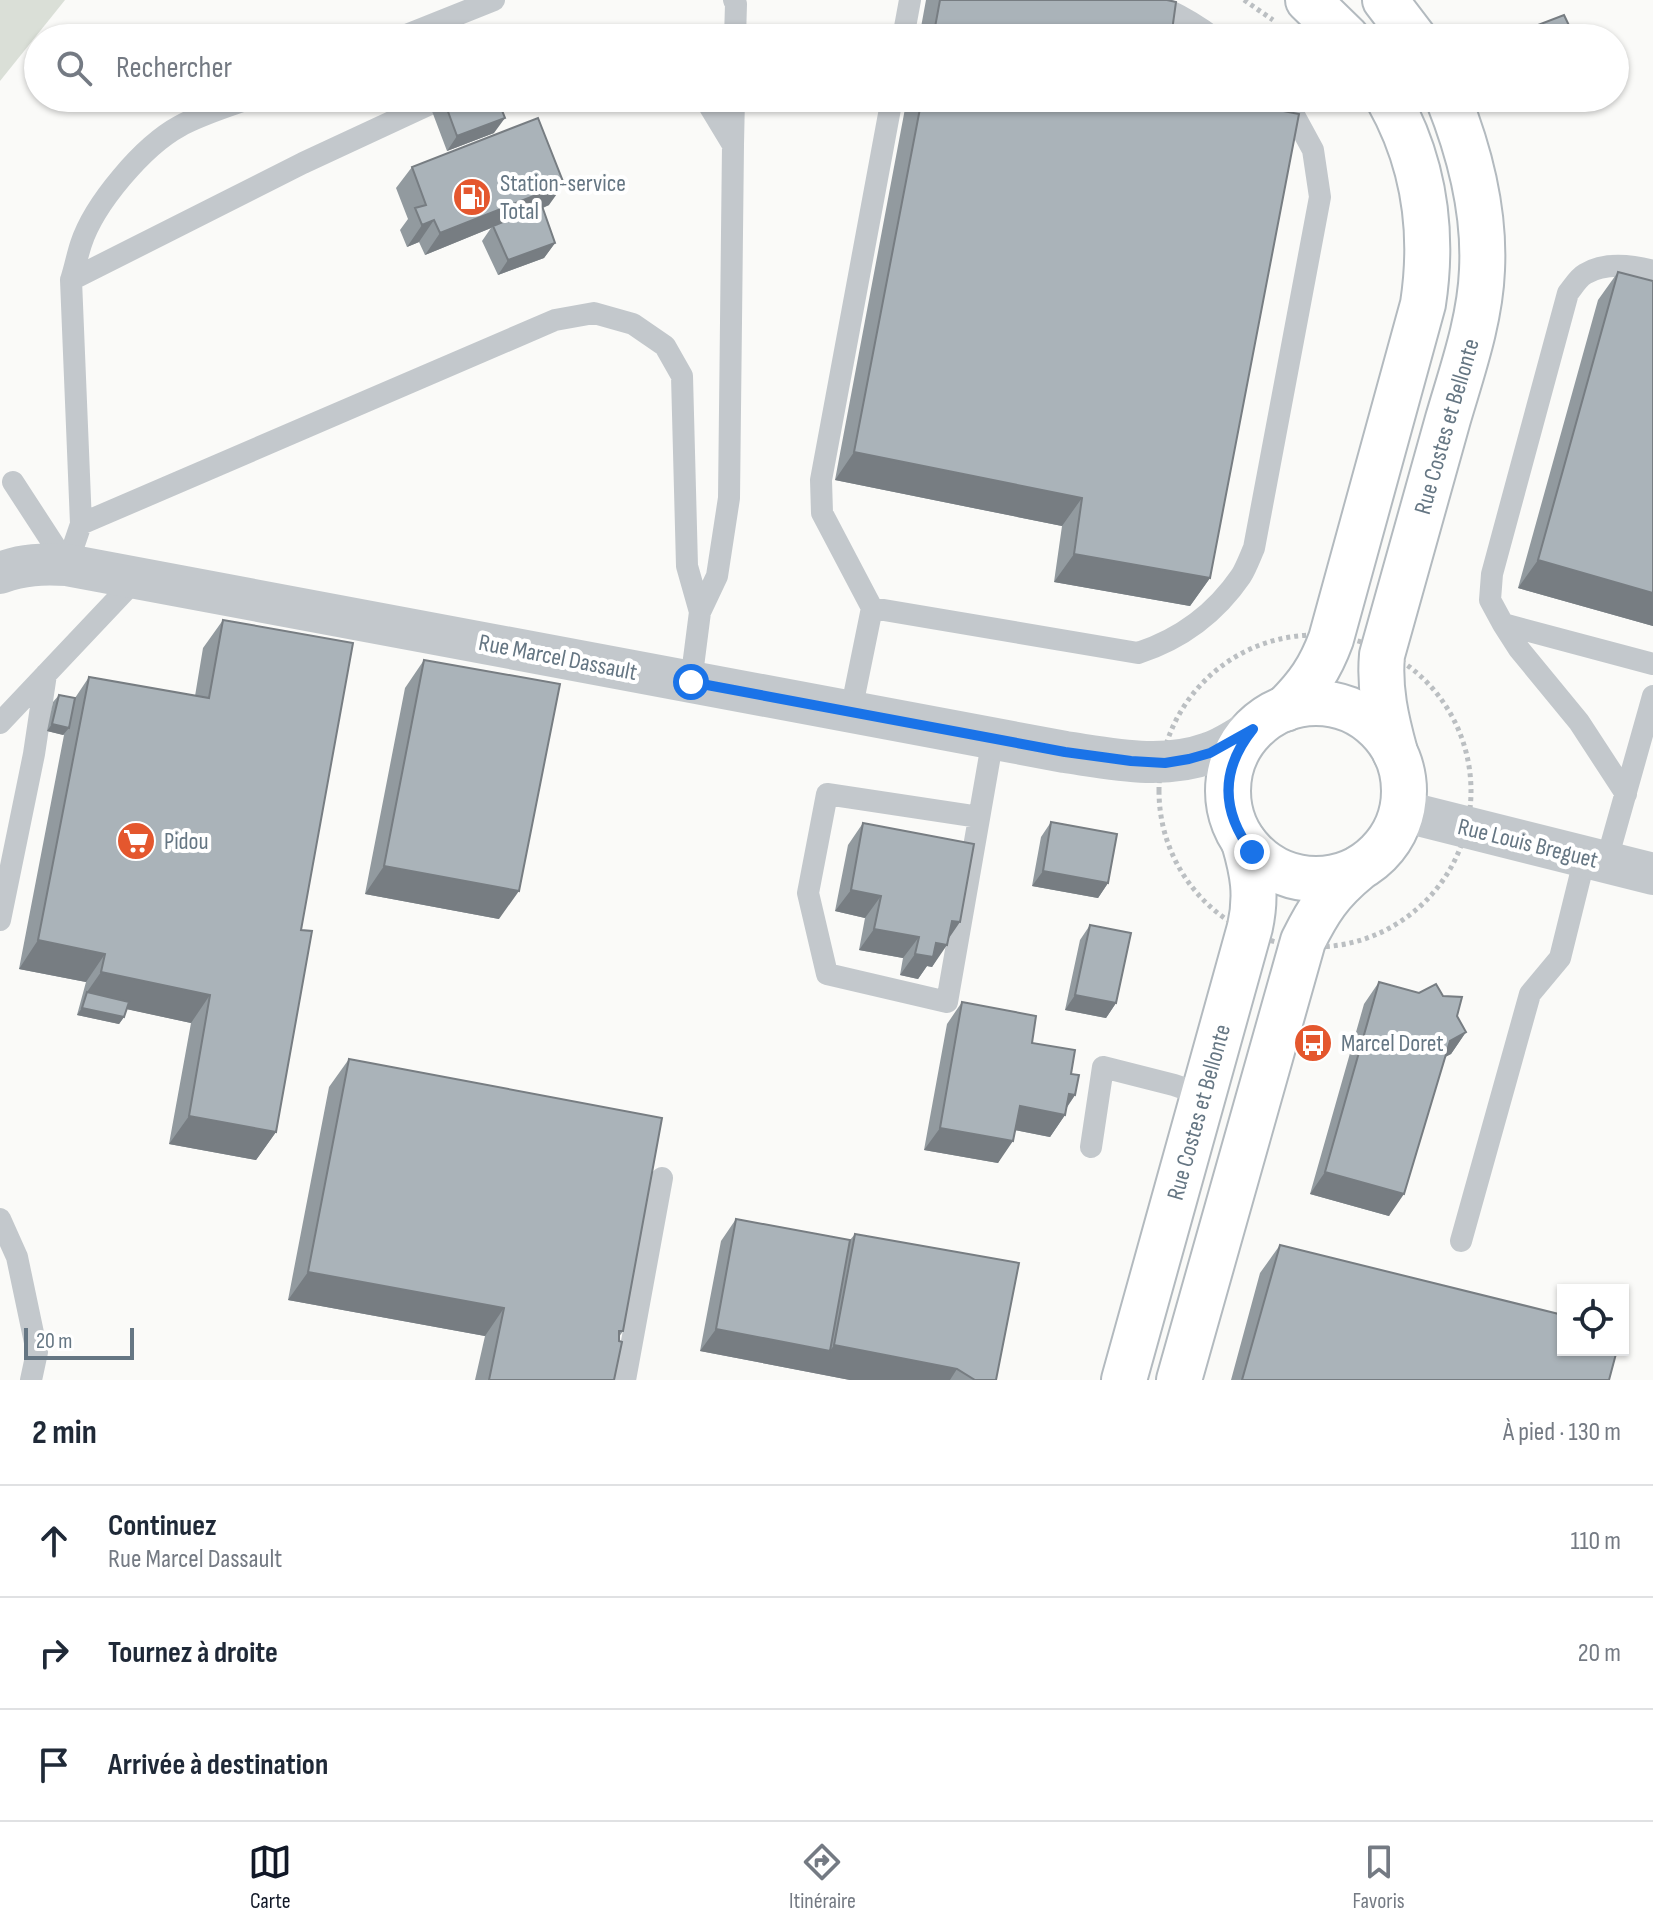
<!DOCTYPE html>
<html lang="fr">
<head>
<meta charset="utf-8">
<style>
	:root { --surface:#fff; --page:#f2f2f3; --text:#1f2937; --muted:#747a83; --line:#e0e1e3; --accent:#111827 }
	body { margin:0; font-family:"Sofia Sans Condensed",sans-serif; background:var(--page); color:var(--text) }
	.controls { position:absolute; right:24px; bottom:24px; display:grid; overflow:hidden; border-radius:0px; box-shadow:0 2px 6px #0004 }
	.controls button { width:72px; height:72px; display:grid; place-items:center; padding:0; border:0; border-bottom:2px solid var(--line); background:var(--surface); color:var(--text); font:40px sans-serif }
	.scale { position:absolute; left:24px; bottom:20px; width:110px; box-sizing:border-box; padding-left:8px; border:4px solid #657683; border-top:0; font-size:22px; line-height:28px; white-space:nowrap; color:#657683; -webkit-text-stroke:6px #fff; paint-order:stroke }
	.stop { position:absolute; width:24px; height:24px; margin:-18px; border:6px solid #1a73e8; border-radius:50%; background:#fff }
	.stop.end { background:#1a73e8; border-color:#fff; box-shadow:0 2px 8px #0008 }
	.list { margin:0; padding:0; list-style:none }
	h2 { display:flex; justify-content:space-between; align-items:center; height:104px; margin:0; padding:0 32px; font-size:34px }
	h2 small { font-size:26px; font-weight:400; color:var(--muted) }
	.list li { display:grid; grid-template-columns:52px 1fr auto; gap:24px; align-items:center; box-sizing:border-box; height:112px; padding:0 32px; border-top:2px solid var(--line) }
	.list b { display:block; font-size:30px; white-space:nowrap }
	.list p { margin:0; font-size:26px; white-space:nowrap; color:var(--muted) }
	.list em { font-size:26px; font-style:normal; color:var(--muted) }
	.icon { flex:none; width:44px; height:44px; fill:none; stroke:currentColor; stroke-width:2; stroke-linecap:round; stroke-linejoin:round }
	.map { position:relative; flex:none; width:1653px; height:1380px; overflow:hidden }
	.search { position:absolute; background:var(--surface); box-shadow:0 2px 6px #0004; left:24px; right:24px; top:24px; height:88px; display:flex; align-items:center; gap:20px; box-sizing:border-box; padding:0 28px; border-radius:44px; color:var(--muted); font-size:30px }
	.sheet { height:440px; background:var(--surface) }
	nav { display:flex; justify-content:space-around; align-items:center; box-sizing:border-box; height:112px; border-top:2px solid var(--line); background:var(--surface); font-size:22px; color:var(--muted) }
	nav a { display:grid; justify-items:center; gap:4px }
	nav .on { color:var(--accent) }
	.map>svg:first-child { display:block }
	.green { fill:#dadfd7 }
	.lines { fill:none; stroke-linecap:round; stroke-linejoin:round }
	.secondary-casing { stroke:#b3babf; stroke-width:48 }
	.path { stroke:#bbbfc2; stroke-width:5; stroke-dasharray:4 4; stroke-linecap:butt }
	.lane { stroke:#c3c8cc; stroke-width:22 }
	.street { stroke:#c3c8cc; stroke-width:42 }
	.secondary { stroke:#fff; stroke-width:44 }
	.wall { fill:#929a9f }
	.shaded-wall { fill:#777d82 }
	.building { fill:#aab3b9; stroke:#777d82; stroke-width:2 }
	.route { stroke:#1a73e8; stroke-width:10 }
	.labels { text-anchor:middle; stroke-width:8; stroke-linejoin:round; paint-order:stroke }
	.poi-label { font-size:24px; fill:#657683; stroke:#fff; text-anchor:start }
	.street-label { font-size:24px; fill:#657683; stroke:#fff }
</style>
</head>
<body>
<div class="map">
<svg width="1653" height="1380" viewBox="0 0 1653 1380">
	<rect width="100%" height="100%" fill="#fafaf8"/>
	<path class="green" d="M0,0H65L0,81Z"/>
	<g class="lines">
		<g class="secondary-casing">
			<g id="secondary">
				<path d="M1308,0L1347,38"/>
				<path d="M1385,0L1414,38"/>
				<circle cx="1316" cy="791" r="88"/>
				<path d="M1285,709C1308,686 1320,669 1331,639L1423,304C1434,232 1424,162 1388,98"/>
				<path id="s1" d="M1395,752C1386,719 1379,689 1382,655C1404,577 1426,498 1448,419C1462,371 1480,321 1482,270C1485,210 1470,153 1448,98"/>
				<path id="s2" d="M1124,1380L1250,927C1257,895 1253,873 1244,842"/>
				<path d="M1179,1380L1303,941C1319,909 1330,892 1358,869"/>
			</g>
		</g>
		<path class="path" d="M1244,0L1273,20
			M1159 791a156 156 0 1 1 312 0a156 156 0 1 1-312 0Z"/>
		<path class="lane" d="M734,0L736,4L735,38
			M1144,0C1169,9 1193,22 1214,38
			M399,38L494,0
			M903,38L910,0
			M733,144L734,98
			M71,280C75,268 77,256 81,244C94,204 143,146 180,126C202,114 227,107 250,98
			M13,482L67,565
			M81,524L555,320L594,313L633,324L665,346L682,376L687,566L700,612
			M67,565L81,524L71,280L303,163L430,104
			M872,608L1138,653C1181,639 1215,614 1241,576C1246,568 1250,557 1254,548L1320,197L1313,150L1288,104L1283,98
			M1503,624L1653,664
			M691,682L700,612L717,576L729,498L733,145L707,102L702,98
			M851,711L872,608L822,513L821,480L892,98
			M0,723L137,578
			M1626,794L1579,722L1519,649L1503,624L1490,600L1492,574L1568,293C1573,287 1578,278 1585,274C1604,262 1632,265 1653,271
			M979,817L827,794L808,893L827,974L947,1002L993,738
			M1606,863L1653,696
			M0,920L34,754L46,674
			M1091,1147L1103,1067L1174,1085L1203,1095
			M0,1219L17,1257L37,1352L31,1380
			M1461,1241L1530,994L1560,958L1585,857
			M625,1380L662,1178"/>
		<path class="street" d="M0,573C23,564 43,564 67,565L1065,752C1113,759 1162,770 1209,753C1224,748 1239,738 1253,729
			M1402,811L1653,874"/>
		<use href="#secondary" class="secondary"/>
	</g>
	<path class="wall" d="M926,0H1167L1171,38H919Z
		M1525,30L1575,38H1520Z
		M427,98H497L494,133L447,151Z
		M907,98H1216L1210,578L1190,606L1054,582L1062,526L835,480Z
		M1540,98H1567L1545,108Z
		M412,167L549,205L543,208L555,243L544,258L498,275L482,241L491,228L425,255L419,242L407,247L400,230L408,219L396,188Z
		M1618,272L1653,626L1518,588L1598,300Z
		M223,620L301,930L276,1132L256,1160L169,1144L191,1023L127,1009L124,1017L119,1024L77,1015L86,982L19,969L64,735L47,731L53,702L59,695L75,698L89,677L195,696L203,648Z
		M424,660L499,919L365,894L405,688Z
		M1051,822L1108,883L1098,898L1032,886L1041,837Z
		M863,823L949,938L932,967L927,966L918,979L900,975L903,958L859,950L865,918L835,911L848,845Z
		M1090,925L1116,1003L1106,1018L1065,1010L1080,940Z
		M1379,982L1419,993L1457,1016L1466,1032L1451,1054L1445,1057L1389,1216L1310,1194L1364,1004Z
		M962,1002L1071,1074L1075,1095L1066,1109L1065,1115L1050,1137L1015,1130L998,1163L924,1150L947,1024Z
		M349,1059L623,1331L619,1337L614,1380H475L485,1336L288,1300L329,1087Z
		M736,1219L850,1240L855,1234L996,1380H850L700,1351L721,1241Z
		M1280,1245L1609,1380H1231L1260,1273Z"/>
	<path class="shaded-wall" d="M1552,98H1567L1545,108Z
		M505,118L494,133L447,151L457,136Z
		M564,184L549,205L493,228V226L491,228L425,255L440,233Z
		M434,220L419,242L407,247L422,225Z
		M555,243L544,258L498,275L508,260Z
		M854,452L1082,498L1062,526L835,480Z
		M1074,554L1210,578L1190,606L1054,582Z
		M1538,560L1653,593V626L1518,588Z
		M52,724L69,728L63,735L47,731Z
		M384,866L519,891L499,919L365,894Z
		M1043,871L1108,883L1098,898L1032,886Z
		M851,890L881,896L865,918L835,911Z
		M952,921L960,922L945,944Z
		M874,929L919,937L903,958L859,950Z
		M38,940L105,954L86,982L19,969Z
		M936,943L947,945L932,967L927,966L918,979L900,975L915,954Z
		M101,972L210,995L191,1023L84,1000L87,992Z
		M1075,995L1116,1003L1106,1018L1065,1010Z
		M82,1008L124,1017L119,1024L77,1015Z
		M1466,1032L1451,1054L1435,1062L1450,1041Z
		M1069,1094L1075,1095L1062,1114L1065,1115L1050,1137L1004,1128L1020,1106Z
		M189,1116L276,1132L256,1160L169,1144Z
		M940,1128L1013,1141L998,1163L924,1150Z
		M1325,1172L1404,1194L1389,1216L1310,1194Z
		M308,1272L504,1308L485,1336L288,1300Z
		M716,1329L830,1351L834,1345L957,1369L950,1380H850L700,1351Z"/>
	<path class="building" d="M940,0H1167L1176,2L1171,38H933Z
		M1564,15L1575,38H1529L1525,30Z
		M471,27L475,38H440Z
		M443,98H497L505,118L457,136Z
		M922,98H1216L1299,114L1210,578L1074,554L1082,498L854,452Z
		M538,118L564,184L440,233L434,220L422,225L415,208L426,205L412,167Z
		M542,206L555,243L508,260L493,226Z
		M1618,272L1653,281V593L1538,560Z
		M223,620L353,643L301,930L312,931L276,1132L189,1116L210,995L101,972L105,954L38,940L89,677L209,698Z
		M424,660L560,684L519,891L384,866Z
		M59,695L75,698L69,728L52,724Z
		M1051,822L1117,834L1108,883L1043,871Z
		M863,823L974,844L960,922L952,921L947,945L936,943L933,957L915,954L919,937L874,929L881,896L851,890Z
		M1090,925L1131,933L1116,1003L1075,995Z
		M1379,982L1419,993L1436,984L1443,996L1462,997L1457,1016L1466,1032L1450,1041L1404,1194L1325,1172Z
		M87,992L129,1002L124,1017L82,1008Z
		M962,1002L1036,1016L1032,1043L1075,1050L1071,1074L1079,1075L1075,1095L1069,1094L1065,1115L1020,1106L1013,1141L940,1128Z
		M349,1059L662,1118L623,1331H619V1341L622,1342L614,1380H489L504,1308L308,1272Z
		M736,1219L850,1240L830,1351L716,1329Z
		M855,1234L1019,1263L996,1380H975L957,1369L834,1345Z
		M1280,1245L1563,1315V1350H1617L1609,1380H1242Z"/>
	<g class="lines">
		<path class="route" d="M691,682L1065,752L1131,761L1165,763L1189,759L1210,753L1253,729C1220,770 1221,811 1252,852"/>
	</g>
	<defs>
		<g id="fuel-disc" transform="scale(2)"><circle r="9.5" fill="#e4572e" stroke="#fff"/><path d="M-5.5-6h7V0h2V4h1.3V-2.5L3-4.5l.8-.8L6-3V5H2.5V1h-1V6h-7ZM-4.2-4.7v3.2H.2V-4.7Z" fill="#fff"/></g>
		<g id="supermarket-disc" transform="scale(2)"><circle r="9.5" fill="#e4572e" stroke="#fff"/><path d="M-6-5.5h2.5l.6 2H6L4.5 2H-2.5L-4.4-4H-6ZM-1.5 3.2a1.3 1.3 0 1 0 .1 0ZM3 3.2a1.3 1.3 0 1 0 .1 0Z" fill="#fff"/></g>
		<g id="bus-disc" transform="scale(2)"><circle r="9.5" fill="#e4572e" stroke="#fff"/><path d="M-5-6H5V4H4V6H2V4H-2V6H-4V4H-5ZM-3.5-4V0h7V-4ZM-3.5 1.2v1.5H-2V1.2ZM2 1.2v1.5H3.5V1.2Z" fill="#fff"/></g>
	</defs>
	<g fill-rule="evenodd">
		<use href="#fuel-disc" x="472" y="197"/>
		<use href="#supermarket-disc" x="136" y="841"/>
		<use href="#bus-disc" x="1313" y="1043"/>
	</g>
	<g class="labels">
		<g class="poi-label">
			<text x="500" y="191">Station-service<tspan x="500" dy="28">Total</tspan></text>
			<text x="164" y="849">Pidou</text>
			<text x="1341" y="1051">Marcel Doret</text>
		</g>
		<g class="street-label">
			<text dy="8" stroke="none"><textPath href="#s1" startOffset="336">Rue Costes et Bellonte</textPath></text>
			<text transform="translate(558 657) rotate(11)" y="8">Rue Marcel Dassault</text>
			<text transform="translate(1528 843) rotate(14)" y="8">Rue Louis Breguet</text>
			<text dy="8" stroke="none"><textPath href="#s2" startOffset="278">Rue Costes et Bellonte</textPath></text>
		</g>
	</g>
</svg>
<div class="controls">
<button><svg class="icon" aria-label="locate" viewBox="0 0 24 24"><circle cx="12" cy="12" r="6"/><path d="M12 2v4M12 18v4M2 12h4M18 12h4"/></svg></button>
</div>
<div class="scale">20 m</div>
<div class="stop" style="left:691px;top:682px"></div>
<div class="stop end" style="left:1252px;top:852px"></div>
<div class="search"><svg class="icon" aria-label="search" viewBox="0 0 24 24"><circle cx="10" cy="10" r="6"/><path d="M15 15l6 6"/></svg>Rechercher</div>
</div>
<section class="sheet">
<h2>2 min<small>À pied · 130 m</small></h2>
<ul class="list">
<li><svg class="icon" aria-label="ahead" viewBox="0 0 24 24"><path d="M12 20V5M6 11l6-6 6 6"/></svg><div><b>Continuez</b><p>Rue Marcel Dassault</p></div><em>110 m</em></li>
<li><svg class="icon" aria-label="right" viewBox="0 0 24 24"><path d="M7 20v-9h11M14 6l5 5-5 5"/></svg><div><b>Tournez à droite</b></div><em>20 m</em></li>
<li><svg class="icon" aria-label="arrive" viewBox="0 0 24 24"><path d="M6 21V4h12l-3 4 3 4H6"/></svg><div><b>Arrivée à destination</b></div></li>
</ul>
</section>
<nav>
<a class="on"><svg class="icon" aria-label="map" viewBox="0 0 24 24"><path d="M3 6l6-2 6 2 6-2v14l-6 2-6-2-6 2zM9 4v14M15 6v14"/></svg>Carte</a>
<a><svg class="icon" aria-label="directions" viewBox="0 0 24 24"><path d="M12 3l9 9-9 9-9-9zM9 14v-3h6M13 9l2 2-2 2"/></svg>Itinéraire</a>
<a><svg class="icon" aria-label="saved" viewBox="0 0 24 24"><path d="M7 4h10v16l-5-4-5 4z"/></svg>Favoris</a>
</nav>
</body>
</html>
